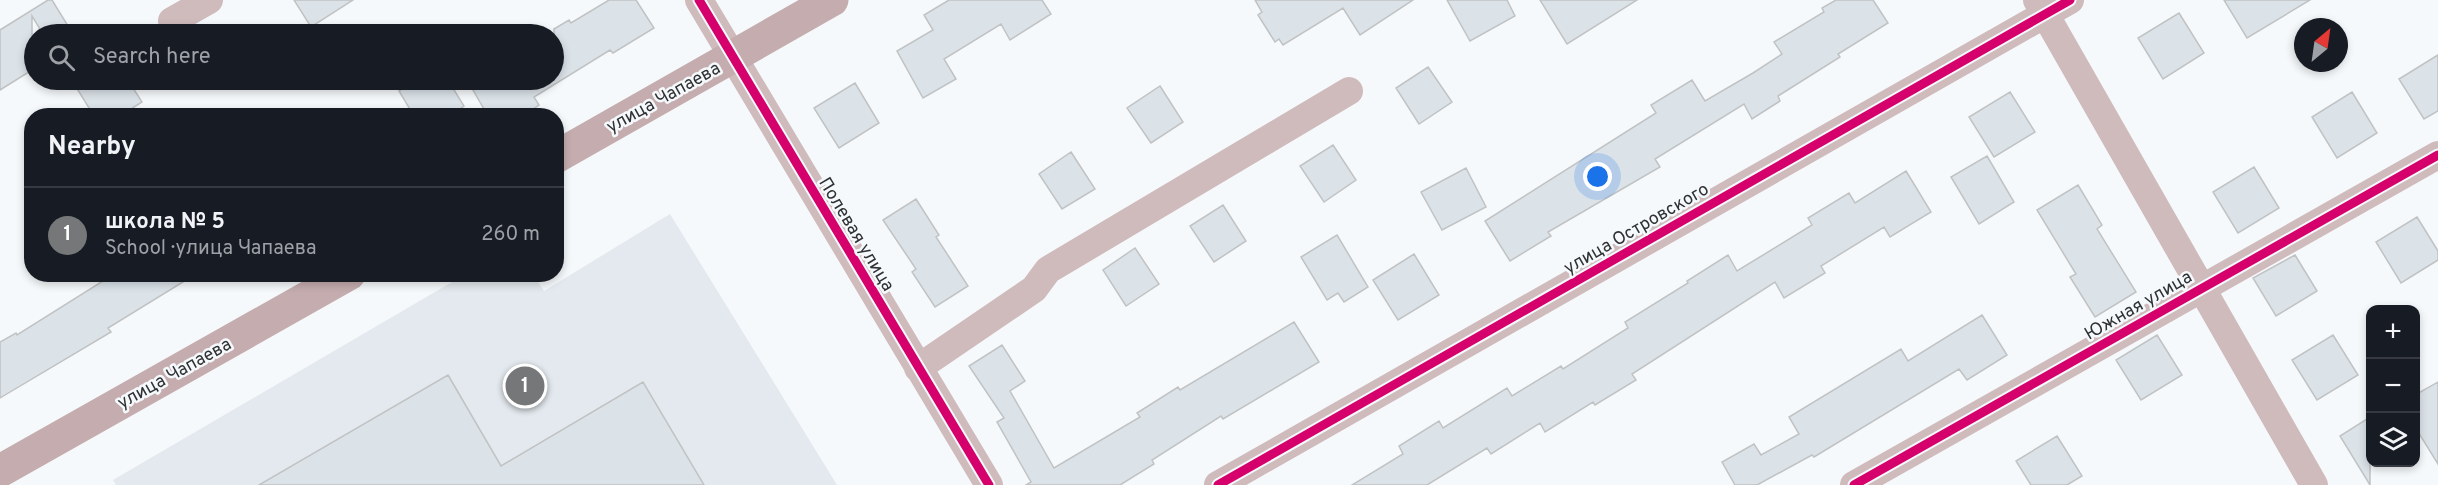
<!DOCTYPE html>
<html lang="en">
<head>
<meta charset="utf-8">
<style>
	:root { --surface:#171b24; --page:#242831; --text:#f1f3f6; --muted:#9ea1a6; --line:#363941; --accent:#757778 }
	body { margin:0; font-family:Overpass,sans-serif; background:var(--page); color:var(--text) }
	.controls { position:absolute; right:18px; bottom:18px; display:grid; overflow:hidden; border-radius:12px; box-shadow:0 3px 9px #0003 }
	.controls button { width:54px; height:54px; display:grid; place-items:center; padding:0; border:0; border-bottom:2px solid var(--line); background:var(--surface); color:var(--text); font:30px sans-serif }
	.compass { position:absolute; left:2294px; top:18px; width:54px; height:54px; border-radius:50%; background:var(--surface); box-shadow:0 3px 9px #0003; rotate:29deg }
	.you { position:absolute; left:1598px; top:177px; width:21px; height:21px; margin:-15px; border:4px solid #fff; border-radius:50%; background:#1a73e8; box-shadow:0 0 0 9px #1a73e833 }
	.badge { display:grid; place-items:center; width:39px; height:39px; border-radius:50%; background:var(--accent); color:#fff; font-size:20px; font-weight:700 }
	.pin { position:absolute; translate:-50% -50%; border:3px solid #fff; box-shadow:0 2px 6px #0006 }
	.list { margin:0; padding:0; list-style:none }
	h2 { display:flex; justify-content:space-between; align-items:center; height:78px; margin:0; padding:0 24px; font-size:26px }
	h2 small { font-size:20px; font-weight:400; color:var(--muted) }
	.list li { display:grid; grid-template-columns:39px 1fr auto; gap:18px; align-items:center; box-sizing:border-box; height:96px; padding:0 24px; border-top:2px solid var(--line) }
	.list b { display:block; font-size:22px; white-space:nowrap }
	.list p { margin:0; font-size:20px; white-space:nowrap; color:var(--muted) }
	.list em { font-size:20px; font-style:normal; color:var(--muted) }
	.icon { flex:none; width:33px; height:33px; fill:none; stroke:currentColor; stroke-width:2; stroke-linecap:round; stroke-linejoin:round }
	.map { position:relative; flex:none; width:2438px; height:485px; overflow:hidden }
	.search { position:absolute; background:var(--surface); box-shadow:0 3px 9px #0003; left:24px; top:24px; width:540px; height:66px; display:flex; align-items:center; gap:15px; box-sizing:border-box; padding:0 21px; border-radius:33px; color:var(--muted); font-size:22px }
	.panel { position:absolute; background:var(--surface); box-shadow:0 3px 9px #0003; left:24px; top:108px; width:540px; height:174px; border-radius:24px }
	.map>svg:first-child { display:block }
	.built { fill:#e3e9ee }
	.building { fill:#dbe3e9; stroke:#c0c2c3; stroke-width:1.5 }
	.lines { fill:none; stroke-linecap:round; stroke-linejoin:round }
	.street { stroke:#cfbabc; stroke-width:28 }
	.secondary { stroke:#c5adaf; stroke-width:33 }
	.cycleway-casing { stroke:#f5f9fc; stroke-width:13 }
	.cycleway { stroke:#d6006c; stroke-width:9 }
	.labels { text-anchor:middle; stroke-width:5; stroke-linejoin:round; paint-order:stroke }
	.street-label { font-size:18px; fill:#2f3132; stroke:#f5f9fc }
</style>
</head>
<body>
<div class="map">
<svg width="2438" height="485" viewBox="0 0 2438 485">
	<rect width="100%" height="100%" fill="#f6f9fb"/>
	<path class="built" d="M670,214L837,485H116L113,480L464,275H533L544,291Z"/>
	<path class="building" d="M48,0H52L73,34H43L32,16V70L0,90V30Z
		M294,0H353L311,27Z
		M609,0H636L654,28L613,53L610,50L534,97L539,105L523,116H488L473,90L490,80H554V29L569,20L571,23Z
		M949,0H1042L1051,14L1010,40L1001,24L944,59L956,79L923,98L897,51L933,30L924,15Z
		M1255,0H1413L1360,35L1343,8L1283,45L1279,39L1275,42L1258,15L1262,12Z
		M1447,0H1507L1515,16L1470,41Z
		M1540,0H1637L1567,44Z
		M1836,0H1873L1888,23L1838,54L1840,57L1778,96L1780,101L1752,119L1744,104L1655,159L1660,167L1548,232L1551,236L1510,261L1485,221L1656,113L1651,105L1692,80L1705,101L1753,73L1782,54L1774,42L1824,12L1822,8Z
		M2224,0H2310L2247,38Z
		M2179,13L2204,53L2163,79L2138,38Z
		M2438,55V111L2424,119L2399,79Z
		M1428,67L1452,102L1419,124L1396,88Z
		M88,80H128L142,102L120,116H94L76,87Z
		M417,80H448L464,106L450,116H414L399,91Z
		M855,83L879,123L839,148L814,108Z
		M1160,86L1183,122L1151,143L1127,108Z
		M2010,92L2035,132L1994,157L1969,117Z
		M2352,92L2377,133L2337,158L2312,117Z
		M1333,145L1356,180L1324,202L1300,166Z
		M1071,152L1095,189L1062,209L1039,174Z
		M1987,156L2014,202L1979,224L1951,177Z
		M2254,167L2279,208L2238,233L2213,192Z
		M1466,168L1486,207L1442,230L1421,192Z
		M1906,171L1931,212L1890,237L1884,227L1821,266L1825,273L1784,298L1775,282L1632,374L1636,380L1595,405L1593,402L1545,432L1540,423L1491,454L1487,448L1427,485H1352L1403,454L1399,446L1439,421L1443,428L1507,388L1512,396L1561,366L1563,369L1628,328L1625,322L1688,283L1687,281L1728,255L1737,271L1812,225L1808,218L1849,193L1855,203Z
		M2078,185L2102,225L2097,229L2136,292L2095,317L2070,277L2076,274L2037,210Z
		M916,199L939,235L936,237L968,286L935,307L912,272L916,269L883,220Z
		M1223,205L1246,241L1214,262L1190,226Z
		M2417,217L2438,251V260L2401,283L2376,242Z
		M1337,235L1368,287L1344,302L1338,293L1327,300L1301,257Z
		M1135,248L1159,284L1126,306L1103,270Z
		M1414,254L1439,295L1398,320L1373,280Z
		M2295,255L2317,291L2276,316L2253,278Z
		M114,274H196L108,328L111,332L0,398V342L16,333L17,335Z
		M1982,315L2007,355L1967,380L1959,369L1814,457L1812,455L1757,485H1735L1722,462L1754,444L1761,455L1799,434L1789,417L1901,349L1908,361Z
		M1294,322L1319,362L1223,419L1221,416L1152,460L1154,464L1120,485H1026L1031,482L997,422L1004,418L969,366L1002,345L1025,381L1010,391L1054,468L1140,417L1137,413L1178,387L1180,390Z
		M2157,335L2182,375L2141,400L2116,360Z
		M2333,335L2358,375L2317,400L2292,360Z
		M448,375L501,466L643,382L704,485H259Z
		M2438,382V464L2415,427V395Z
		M2370,417V485L2340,436Z
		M2057,436L2082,476L2067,485H2031L2016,461Z"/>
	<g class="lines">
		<path class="street" d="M699,0L989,485
			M2037,0L2314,485
			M172,21L209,0
			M918,368L1034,289L1048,270L1349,91
			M1218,485L2070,0
			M1854,485L2438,155"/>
		<path class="secondary" d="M556,157L832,0
			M0,471L349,274"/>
		<g class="cycleway-casing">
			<path id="cycleway" d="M699,0L989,485
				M1218,485L2070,0
				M1854,485L2438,155"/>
		</g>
		<use href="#cycleway" class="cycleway"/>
	</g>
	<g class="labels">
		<g class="street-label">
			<text transform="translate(663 97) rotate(-29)" y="6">улица Чапаева</text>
			<text transform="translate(1636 228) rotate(-30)" y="6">улица Островского</text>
			<text transform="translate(857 234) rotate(59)" y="6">Полевая улица</text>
			<text transform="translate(2138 305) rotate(-30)" y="6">Южная улица</text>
			<text transform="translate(174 373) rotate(-29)" y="6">улица Чапаева</text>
		</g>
	</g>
</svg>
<div class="controls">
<button>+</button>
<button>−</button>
<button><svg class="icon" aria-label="layers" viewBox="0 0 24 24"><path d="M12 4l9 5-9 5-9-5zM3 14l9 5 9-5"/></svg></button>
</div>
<svg class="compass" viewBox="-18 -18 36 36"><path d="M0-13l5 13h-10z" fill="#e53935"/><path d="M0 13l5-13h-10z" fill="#9ea1a6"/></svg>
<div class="you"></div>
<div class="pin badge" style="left:525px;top:386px">1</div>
<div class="search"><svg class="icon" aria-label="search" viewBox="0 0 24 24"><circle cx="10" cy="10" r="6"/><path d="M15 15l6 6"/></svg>Search here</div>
<section class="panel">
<h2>Nearby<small></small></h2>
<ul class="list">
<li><span class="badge">1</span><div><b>школа № 5</b><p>School · улица Чапаева</p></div><em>260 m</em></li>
</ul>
</section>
</div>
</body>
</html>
